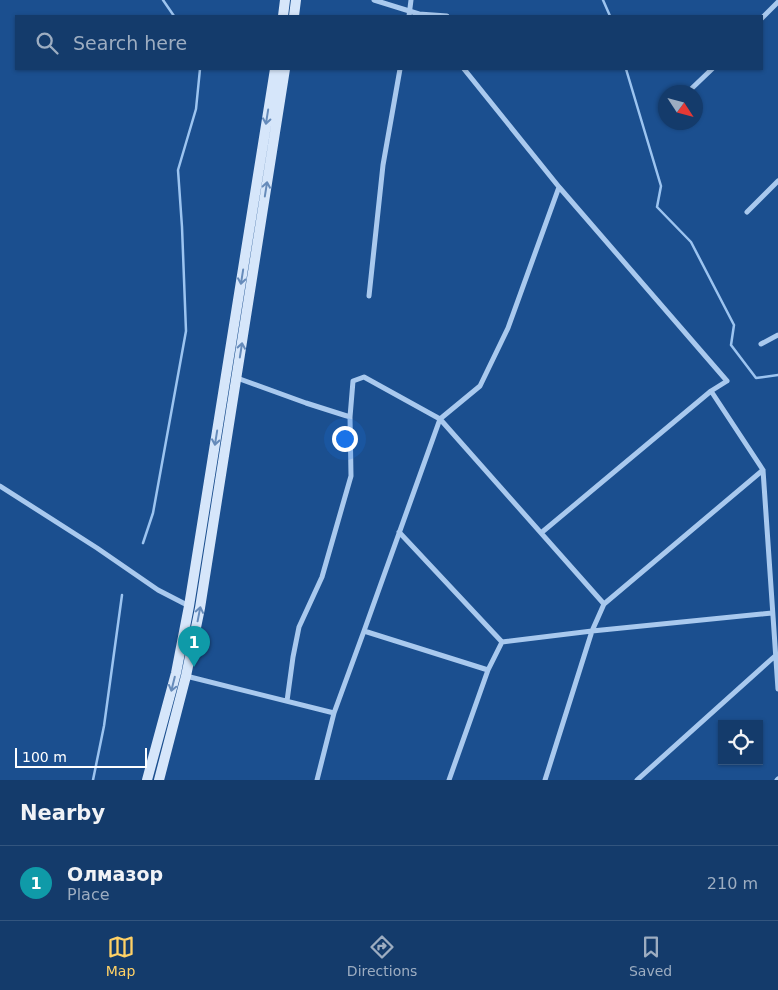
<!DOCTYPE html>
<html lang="en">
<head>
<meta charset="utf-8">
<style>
	:root { --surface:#143b6b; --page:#1d4271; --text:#f1f3f6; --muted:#9dadc1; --line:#33557e; --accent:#ffd166 }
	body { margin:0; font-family:"DejaVu Sans",sans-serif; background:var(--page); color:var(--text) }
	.controls { position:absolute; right:15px; bottom:15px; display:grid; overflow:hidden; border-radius:0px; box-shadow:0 1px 4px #0004 }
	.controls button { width:45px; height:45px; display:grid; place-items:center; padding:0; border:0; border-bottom:1px solid var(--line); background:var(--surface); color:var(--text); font:25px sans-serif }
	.compass { position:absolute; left:658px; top:85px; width:45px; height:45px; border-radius:50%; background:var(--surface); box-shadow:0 1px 4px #0004; rotate:126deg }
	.scale { position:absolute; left:15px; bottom:12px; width:132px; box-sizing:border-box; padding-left:5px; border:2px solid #fff; border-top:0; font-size:14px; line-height:18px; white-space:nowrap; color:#fff; -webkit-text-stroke:4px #1b4f8f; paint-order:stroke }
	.you { position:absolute; left:344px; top:438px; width:18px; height:18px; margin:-12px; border:4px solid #fff; border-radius:50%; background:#1a73e8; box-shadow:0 0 0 8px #1a73e833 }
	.badge { display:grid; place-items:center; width:32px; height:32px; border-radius:50%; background:var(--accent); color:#fff; font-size:16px; font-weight:700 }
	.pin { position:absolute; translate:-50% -41px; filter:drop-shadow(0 1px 2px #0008) }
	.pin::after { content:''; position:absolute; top:26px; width:18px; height:15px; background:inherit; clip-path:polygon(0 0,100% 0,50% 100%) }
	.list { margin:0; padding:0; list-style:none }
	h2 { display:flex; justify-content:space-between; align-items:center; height:65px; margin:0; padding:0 20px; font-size:21px }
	h2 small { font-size:16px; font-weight:400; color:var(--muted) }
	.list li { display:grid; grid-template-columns:32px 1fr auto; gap:15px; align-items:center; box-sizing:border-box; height:75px; padding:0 20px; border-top:1px solid var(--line) }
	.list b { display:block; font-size:19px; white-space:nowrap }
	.list p { margin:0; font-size:16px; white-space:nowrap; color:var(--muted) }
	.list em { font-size:16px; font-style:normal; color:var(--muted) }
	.icon { flex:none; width:28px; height:28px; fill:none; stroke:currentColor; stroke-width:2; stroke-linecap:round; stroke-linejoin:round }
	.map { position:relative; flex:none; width:778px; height:780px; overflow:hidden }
	.search { position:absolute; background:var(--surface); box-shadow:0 1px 4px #0004; left:15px; right:15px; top:15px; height:55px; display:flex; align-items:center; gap:12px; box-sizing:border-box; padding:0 18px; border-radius:0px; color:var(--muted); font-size:19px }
	.sheet { height:140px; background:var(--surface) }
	nav { display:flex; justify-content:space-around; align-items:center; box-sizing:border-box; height:70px; border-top:1px solid var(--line); background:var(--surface); font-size:14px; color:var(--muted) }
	nav a { display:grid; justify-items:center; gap:2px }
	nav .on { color:var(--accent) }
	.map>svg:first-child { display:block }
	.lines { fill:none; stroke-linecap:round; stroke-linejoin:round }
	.stream { stroke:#9cc4f0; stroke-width:2.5 }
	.street { stroke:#a9c9ee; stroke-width:5 }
	.secondary { stroke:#d6e6fa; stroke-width:10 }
	.oneway { stroke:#668bba }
</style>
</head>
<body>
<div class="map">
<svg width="778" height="780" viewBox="0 0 778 780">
	<rect width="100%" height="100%" fill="#1b4f8f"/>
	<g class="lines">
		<path class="stream" d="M163,0L174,16
			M603,0L610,16
			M626,69L661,186L657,207L691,242L734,325L731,345L756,378L778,375
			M143,543L153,513L186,331L182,227L178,170L196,109L200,69
			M93,780L104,726L122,595"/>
		<path class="street" d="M374,0L419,14L421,16
			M419,14L447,16
			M409,16L411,0
			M762,18L778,2
			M464,69L559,187L727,381L711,391L541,533
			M688,92L712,69
			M747,212L778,181
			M369,296L383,165L400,69
			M761,344L778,335
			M237,378L306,403L350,417
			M711,391L763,470L778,689
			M0,486L97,548L158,590L189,606
			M399,532L502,642
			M364,631L488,670
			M502,642L592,631L772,613
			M186,676L334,713
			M287,701L293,657L299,627L322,577L351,476L350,417L353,381L364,377L440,419L604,604
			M317,780L334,713L364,631L440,419L480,386L508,328L559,187
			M449,780L488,670L502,642
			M545,780L592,631L604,604L763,470
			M637,780L775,656
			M777,780L778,779"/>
		<path class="secondary" d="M283,16L285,0
			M294,16L296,0
			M147,780L176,673L189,606L275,69
			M159,780L186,676L200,608L285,69"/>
	</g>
	<defs><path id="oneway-shaft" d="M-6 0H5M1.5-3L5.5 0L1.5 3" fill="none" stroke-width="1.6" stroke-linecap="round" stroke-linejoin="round" transform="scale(1.25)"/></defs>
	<g class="oneway">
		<use href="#oneway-shaft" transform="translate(267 117) rotate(99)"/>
		<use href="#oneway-shaft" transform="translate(266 189) rotate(-81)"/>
		<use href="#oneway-shaft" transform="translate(242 277) rotate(99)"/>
		<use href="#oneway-shaft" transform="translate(241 350) rotate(-81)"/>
		<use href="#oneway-shaft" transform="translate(216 438) rotate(99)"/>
		<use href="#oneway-shaft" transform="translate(199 614) rotate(-79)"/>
		<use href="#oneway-shaft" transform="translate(173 684) rotate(104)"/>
	</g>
</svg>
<div class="controls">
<button><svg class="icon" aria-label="locate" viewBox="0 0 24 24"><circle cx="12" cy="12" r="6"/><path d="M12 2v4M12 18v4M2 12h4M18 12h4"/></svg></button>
</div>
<svg class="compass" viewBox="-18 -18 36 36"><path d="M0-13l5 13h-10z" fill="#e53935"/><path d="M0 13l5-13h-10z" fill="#9dadc1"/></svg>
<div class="scale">100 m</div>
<div class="you"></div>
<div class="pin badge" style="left:194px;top:667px;background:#0f9aa8">1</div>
<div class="search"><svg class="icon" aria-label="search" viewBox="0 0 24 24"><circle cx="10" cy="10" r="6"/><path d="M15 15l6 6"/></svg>Search here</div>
</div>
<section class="sheet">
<h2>Nearby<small></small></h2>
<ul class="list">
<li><span class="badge" style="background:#0f9aa8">1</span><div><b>Олмазор</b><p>Place</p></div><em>210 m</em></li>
</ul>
</section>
<nav>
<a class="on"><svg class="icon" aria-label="map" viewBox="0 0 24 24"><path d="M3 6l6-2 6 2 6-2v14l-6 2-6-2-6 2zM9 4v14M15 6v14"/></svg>Map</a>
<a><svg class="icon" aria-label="directions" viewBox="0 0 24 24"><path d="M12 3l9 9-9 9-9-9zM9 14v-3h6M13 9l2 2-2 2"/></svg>Directions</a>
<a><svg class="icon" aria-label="saved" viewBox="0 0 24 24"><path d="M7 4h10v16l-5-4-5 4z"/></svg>Saved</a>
</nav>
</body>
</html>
